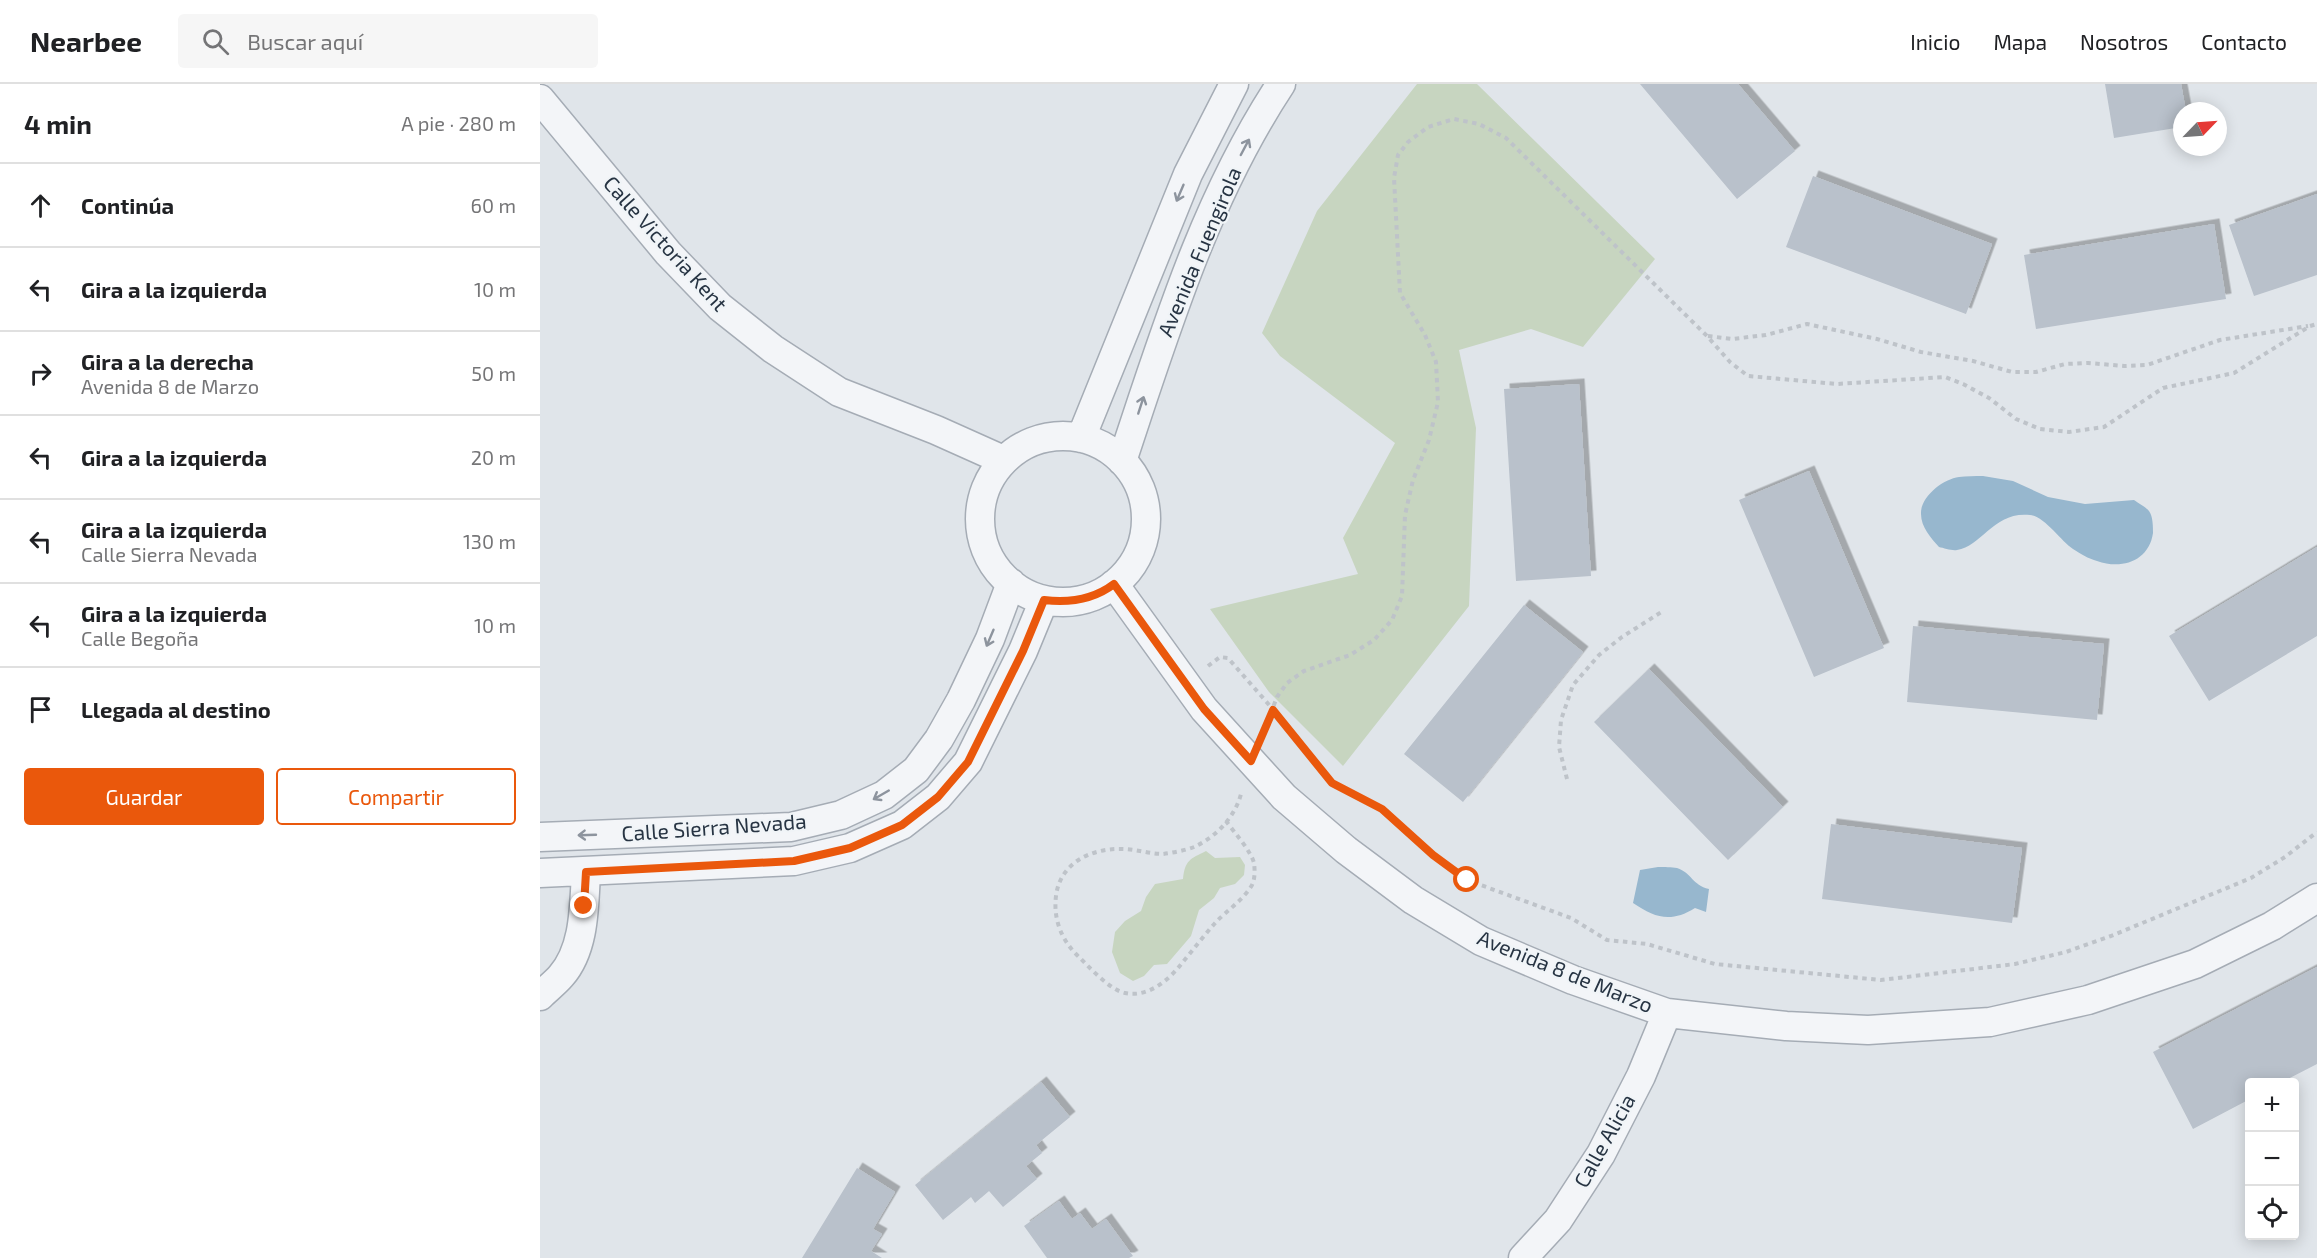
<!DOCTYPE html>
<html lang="es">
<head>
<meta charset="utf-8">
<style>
	:root { --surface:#fff; --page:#f6f6f6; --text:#202124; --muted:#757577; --line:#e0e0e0; --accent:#ea580c }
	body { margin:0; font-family:"Exo 2",sans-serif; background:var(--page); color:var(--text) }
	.controls { position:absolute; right:18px; bottom:18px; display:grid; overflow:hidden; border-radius:6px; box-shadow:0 3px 15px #0003 }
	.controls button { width:54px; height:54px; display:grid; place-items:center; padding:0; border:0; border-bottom:2px solid var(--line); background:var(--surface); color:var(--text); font:30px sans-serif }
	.compass { position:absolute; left:1633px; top:18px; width:54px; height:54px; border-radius:50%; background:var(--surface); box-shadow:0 3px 15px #0003; rotate:65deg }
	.stop { position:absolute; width:18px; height:18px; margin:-14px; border:4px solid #ea580c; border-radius:50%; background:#fff }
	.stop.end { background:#ea580c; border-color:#fff; box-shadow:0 2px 6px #0008 }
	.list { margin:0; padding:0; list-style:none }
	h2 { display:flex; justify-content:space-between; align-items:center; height:78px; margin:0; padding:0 24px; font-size:26px }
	h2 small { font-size:20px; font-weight:400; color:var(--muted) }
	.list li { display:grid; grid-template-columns:39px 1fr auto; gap:18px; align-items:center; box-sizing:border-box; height:84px; padding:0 24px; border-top:2px solid var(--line) }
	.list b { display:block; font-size:22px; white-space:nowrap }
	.list p { margin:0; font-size:20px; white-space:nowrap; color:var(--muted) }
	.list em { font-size:20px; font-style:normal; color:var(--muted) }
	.actions { display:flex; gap:12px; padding:18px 24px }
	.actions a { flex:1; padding:14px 0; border:2px solid var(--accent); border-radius:6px; text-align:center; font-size:21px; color:var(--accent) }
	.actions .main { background:var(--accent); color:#fff }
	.icon { flex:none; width:33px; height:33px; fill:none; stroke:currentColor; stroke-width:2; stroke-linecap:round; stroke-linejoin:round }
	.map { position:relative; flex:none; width:1777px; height:1174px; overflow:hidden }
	header { display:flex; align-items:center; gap:36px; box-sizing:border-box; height:84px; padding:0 30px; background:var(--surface); border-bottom:2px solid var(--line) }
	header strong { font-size:28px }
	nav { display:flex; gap:33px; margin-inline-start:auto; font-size:21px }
	.search { width:420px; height:54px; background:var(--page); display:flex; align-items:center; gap:15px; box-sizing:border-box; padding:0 21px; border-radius:6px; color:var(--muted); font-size:22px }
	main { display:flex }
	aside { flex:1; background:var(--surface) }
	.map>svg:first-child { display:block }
	.green { fill:#c7d5c0 }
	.water { fill:#97b7ce }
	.building { fill:#b9c1cb; filter:url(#shadow) }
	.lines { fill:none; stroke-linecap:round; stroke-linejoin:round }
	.minor-casing { stroke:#a5acb5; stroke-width:31 }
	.path { stroke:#bec3c9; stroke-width:4; stroke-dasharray:4.5 4.5; stroke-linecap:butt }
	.minor { stroke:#f3f5f8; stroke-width:28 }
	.oneway { stroke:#8d949e }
	.route { stroke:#ea580c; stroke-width:8 }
	.labels { text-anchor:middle; stroke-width:4.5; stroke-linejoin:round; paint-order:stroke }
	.street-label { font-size:21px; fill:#273443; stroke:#f0f4f7 }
</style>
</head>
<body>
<header>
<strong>Nearbee</strong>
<div class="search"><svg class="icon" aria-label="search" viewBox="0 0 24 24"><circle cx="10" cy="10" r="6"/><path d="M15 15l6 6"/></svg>Buscar aquí</div>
<nav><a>Inicio</a><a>Mapa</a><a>Nosotros</a><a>Contacto</a></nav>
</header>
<main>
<aside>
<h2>4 min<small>A pie · 280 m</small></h2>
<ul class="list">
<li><svg class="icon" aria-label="ahead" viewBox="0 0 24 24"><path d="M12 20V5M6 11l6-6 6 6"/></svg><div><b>Continúa</b></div><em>60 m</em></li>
<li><svg class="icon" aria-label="left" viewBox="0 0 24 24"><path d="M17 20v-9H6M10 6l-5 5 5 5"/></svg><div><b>Gira a la izquierda</b></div><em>10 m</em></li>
<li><svg class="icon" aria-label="right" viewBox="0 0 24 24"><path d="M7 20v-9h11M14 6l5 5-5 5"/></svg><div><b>Gira a la derecha</b><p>Avenida 8 de Marzo</p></div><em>50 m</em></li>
<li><svg class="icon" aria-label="left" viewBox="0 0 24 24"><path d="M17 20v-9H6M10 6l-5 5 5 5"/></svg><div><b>Gira a la izquierda</b></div><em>20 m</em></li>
<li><svg class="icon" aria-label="left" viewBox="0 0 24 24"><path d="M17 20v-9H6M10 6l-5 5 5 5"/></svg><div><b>Gira a la izquierda</b><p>Calle Sierra Nevada</p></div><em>130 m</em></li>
<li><svg class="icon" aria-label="left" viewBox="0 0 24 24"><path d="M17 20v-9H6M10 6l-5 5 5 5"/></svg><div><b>Gira a la izquierda</b><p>Calle Begoña</p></div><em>10 m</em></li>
<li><svg class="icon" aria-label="arrive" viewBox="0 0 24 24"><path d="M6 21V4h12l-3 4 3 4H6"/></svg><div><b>Llegada al destino</b></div></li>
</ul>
<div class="actions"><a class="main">Guardar</a><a>Compartir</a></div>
</aside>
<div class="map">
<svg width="1777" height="1174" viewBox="0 0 1777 1174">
	<defs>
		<filter id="shadow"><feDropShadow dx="5.5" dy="-5.5" stdDeviation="0" flood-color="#0004"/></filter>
	</defs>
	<rect width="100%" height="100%" fill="#e0e5ea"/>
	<path class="green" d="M877,0H937L1115,175L1043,263L991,245L919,266L936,344L929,522L803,682L729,608L670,525L818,490L803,454L855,359L740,272L722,249L777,127Z
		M666,767L675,774L700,773L705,781L704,791L695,800L680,804L674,814L659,826L651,852L627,880L614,881L604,892L593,897L580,889L572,868L575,848L585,837L601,827L606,813L615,800L643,795C645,776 650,775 666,767Z"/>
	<path class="water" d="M1443,392L1473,397L1508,413L1545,420L1594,416C1598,419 1606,423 1609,427C1613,432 1613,443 1613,449C1609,477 1582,486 1557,477C1549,475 1539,469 1533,465C1521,457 1504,432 1490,431C1454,427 1442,462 1417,466C1412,467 1404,464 1399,463C1391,454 1381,443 1381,430C1380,413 1403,395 1419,393C1426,392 1435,392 1443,392Z
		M1118,783C1124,783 1132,783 1137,784C1152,789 1152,801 1169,805L1166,828L1155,824C1131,839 1115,834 1093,819L1100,786Z"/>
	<path class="building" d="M1100,0H1198L1255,67L1197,115Z
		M1565,0H1641L1646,27H1642V43L1574,54Z
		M1273,92L1452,160L1426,230L1246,163Z
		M1777,110V191L1714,212L1689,141Z
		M1674,140L1686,215L1496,245L1484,171Z
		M1039,300L1051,492L976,497L964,305Z
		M1269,387L1344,564L1274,593L1199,416Z
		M1777,463V552L1669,617L1629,552Z
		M984,521L1043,568L923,718L864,670Z
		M1373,542L1564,560L1557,636L1367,618Z
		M1109,585L1243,723L1188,776L1054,638Z
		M1291,740L1482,764L1472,839L1282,815Z
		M1777,883V980L1742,998H1710V1015L1653,1045L1613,968Z
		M501,998L530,1033L496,1061L502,1069L486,1082L497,1095L463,1123L449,1107L435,1119L431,1113L403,1136L375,1101Z
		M317,1084L355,1108L333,1145L342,1150L331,1167L342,1174H262Z
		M519,1117L532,1135L540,1129L552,1145L566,1135L593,1172L589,1174H507L484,1142Z"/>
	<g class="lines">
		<g class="minor-casing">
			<path id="minor" d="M0,15L128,169L180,223L233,265L299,308L396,346L463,376
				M440 435a83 83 0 1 1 166 0a83 83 0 1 1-166 0Z
				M541,354L648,90L694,0
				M582,377C625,248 665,115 741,0
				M574,500L664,625L744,713L806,766L873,816L941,857L1033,896L1127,929L1246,942L1328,946L1450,938L1548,916L1655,880L1732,842L1777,814
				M0,753L251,743L301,731L344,711L376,686L399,655L421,616L450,555L471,499
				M0,789L254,777L310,764L362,741L398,713L428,678L483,567L504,516
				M0,912C7,905 15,899 21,892C45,865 44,822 46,788
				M983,1174L1018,1136L1061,1070L1101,992L1127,929"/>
		</g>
		<path class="path" d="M1168,252L1192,255L1226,251L1267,240L1337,255L1381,268L1433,277L1472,288H1496L1525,280L1548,279L1584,282L1607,281L1680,256L1768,242
			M668,582L680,573L688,574L759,655L774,678L792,699L842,725L893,771L927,796L1031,834L1067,856L1107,860L1175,880L1341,896L1475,880L1526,868L1571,852L1711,794L1745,773L1777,748
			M724,647L737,613L747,599L764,587L810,571L834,556L852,536L862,512L865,431L873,396L889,356L898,318L896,278L885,251L860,209L854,94L858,71L868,58L888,43L914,35L939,40L966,54L1167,252L1190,278L1208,292L1297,300L1405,293L1423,300L1449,314L1476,335L1500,345L1529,348L1564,343L1623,304L1694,289L1770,242L1777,240
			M1027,695L1019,663L1021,636L1033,601L1059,571L1082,553L1123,527
			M686,737C694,748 711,767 714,779C715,786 715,795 712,801C704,815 688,826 677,837C665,850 654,865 642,879C629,896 608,914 585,909C570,906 550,884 539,873C522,857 513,836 516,812C520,779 551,764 582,765C596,765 610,770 623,770C632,769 646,766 654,763C676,753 695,733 701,710"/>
		<use href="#minor" class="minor"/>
	</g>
	<defs><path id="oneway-shaft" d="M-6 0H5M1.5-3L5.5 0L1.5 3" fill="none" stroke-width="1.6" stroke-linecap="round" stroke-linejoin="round" transform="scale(1.5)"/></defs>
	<g class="oneway">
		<use href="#oneway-shaft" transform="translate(705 63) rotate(-62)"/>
		<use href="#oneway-shaft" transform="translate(640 109) rotate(113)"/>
		<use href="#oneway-shaft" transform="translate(601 321) rotate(-72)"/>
		<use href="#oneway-shaft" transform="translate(450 554) rotate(113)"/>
		<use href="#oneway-shaft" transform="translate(341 711) rotate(150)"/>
		<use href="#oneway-shaft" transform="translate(47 751) rotate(178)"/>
	</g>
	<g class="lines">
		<path class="route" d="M44,822L46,788L254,777L310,764L362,741L398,713L428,678L483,567L504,516C529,519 553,516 574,500L664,625L711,677L733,626L792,699L842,725L893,771L927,796"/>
	</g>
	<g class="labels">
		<g class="street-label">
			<text transform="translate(125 160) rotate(48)" y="7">Calle Victoria Kent</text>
			<text transform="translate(660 168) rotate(-67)" y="7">Avenida Fuengirola</text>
			<text transform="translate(174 744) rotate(-4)" y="7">Calle Sierra Nevada</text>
			<text transform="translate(1025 888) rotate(22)" y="7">Avenida 8 de Marzo</text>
			<text transform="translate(1065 1057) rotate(-61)" y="7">Calle Alicia</text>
		</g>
	</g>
</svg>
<div class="controls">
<button>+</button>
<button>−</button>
<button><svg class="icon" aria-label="locate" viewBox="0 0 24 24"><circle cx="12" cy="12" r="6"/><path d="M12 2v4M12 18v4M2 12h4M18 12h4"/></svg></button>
</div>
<svg class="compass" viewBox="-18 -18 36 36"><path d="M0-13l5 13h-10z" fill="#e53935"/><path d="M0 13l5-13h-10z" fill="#757577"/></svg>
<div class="stop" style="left:927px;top:796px"></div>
<div class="stop end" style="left:44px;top:822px"></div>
</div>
</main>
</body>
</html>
